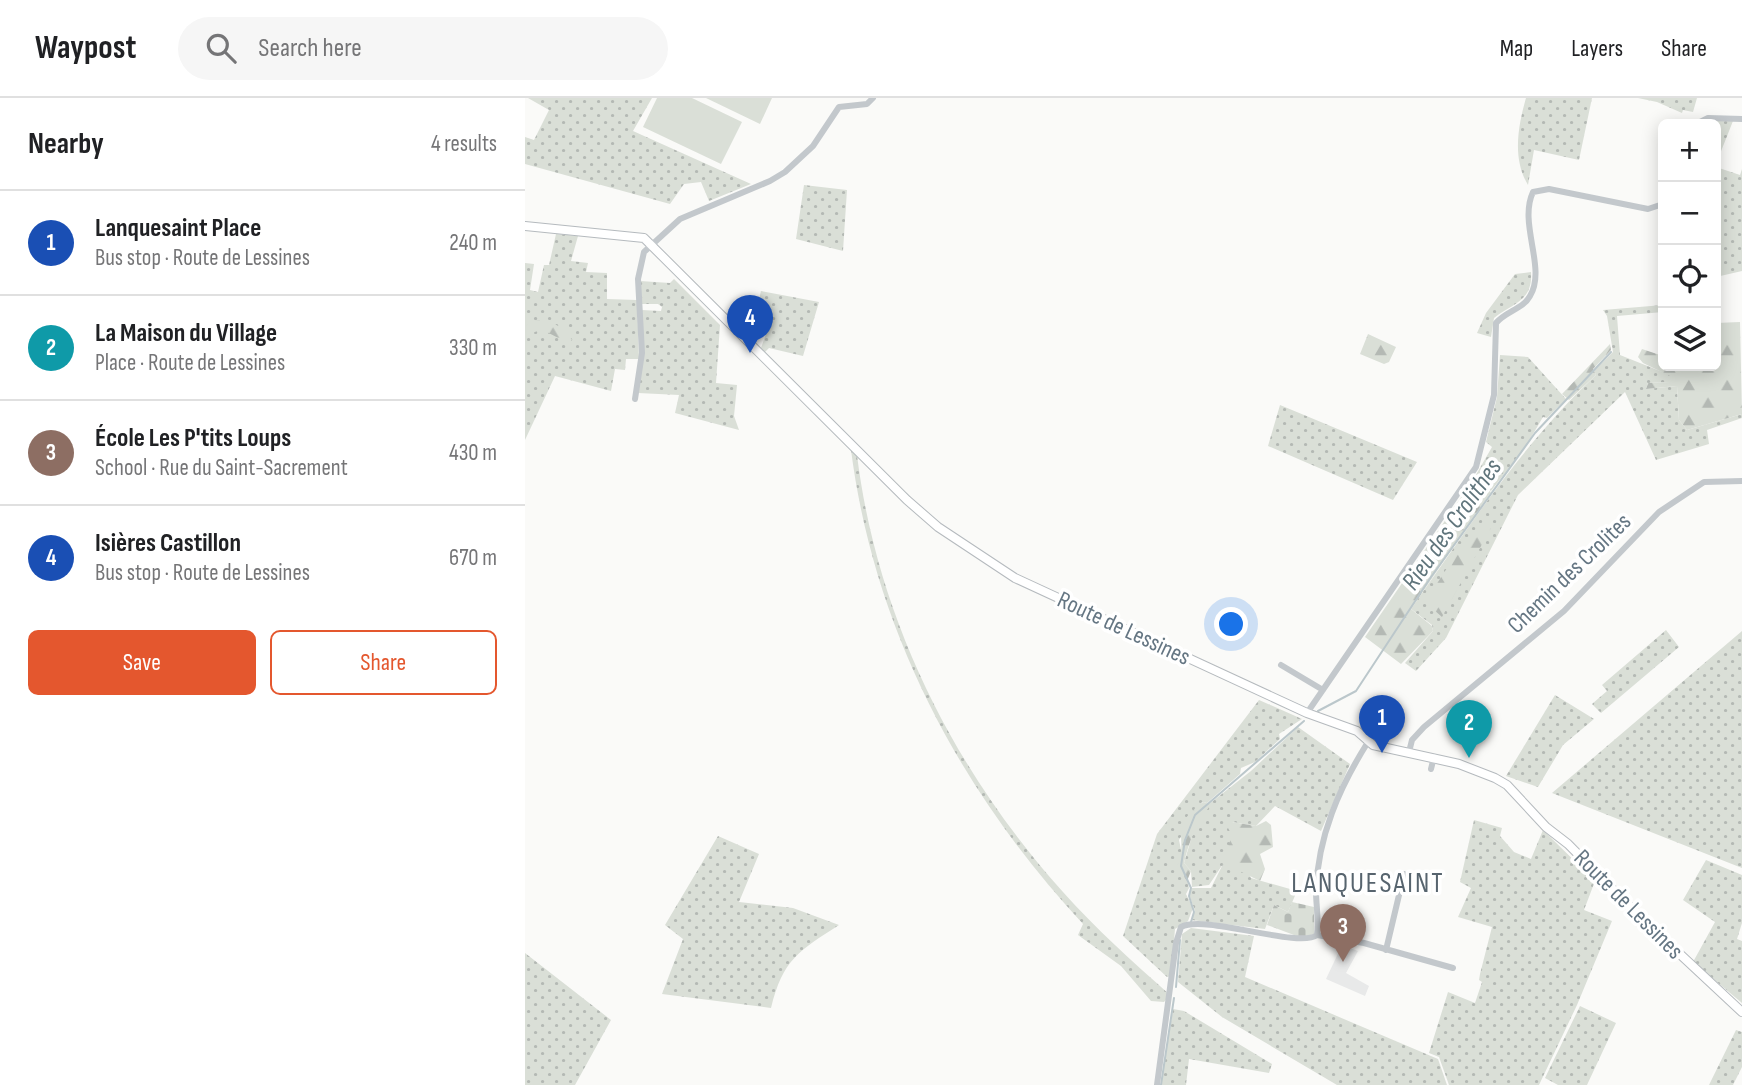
<!DOCTYPE html>
<html lang="en">
<head>
<meta charset="utf-8">
<style>
	:root { --surface:#fff; --page:#f6f6f6; --text:#202124; --muted:#757577; --line:#e0e0e0; --accent:#e4572e }
	body { margin:0; font-family:"Sofia Sans Condensed",sans-serif; background:var(--page); color:var(--text) }
	.controls { position:absolute; right:21px; top:21px; display:grid; overflow:hidden; border-radius:10px; box-shadow:0 4px 18px #0003 }
	.controls button { width:63px; height:63px; display:grid; place-items:center; padding:0; border:0; border-bottom:2px solid var(--line); background:var(--surface); color:var(--text); font:35px sans-serif }
	.you { position:absolute; left:707px; top:527px; width:24px; height:24px; margin:-18px; border:5px solid #fff; border-radius:50%; background:#1a73e8; box-shadow:0 0 0 10px #1a73e833 }
	.badge { display:grid; place-items:center; width:46px; height:46px; border-radius:50%; background:var(--accent); color:#fff; font-size:23px; font-weight:700 }
	.pin { position:absolute; translate:-50% -58px; filter:drop-shadow(0 2px 4px #0008) }
	.pin::after { content:''; position:absolute; top:37px; width:24px; height:21px; background:inherit; clip-path:polygon(0 0,100% 0,50% 100%) }
	.list { margin:0; padding:0; list-style:none }
	h2 { display:flex; justify-content:space-between; align-items:center; height:91px; margin:0; padding:0 28px; font-size:30px }
	h2 small { font-size:23px; font-weight:400; color:var(--muted) }
	.list li { display:grid; grid-template-columns:46px 1fr auto; gap:21px; align-items:center; box-sizing:border-box; height:105px; padding:0 28px; border-top:2px solid var(--line) }
	.list b { display:block; font-size:26px; white-space:nowrap }
	.list p { margin:0; font-size:23px; white-space:nowrap; color:var(--muted) }
	.list em { font-size:23px; font-style:normal; color:var(--muted) }
	.actions { display:flex; gap:14px; padding:21px 28px }
	.actions a { flex:1; padding:16px 0; border:2px solid var(--accent); border-radius:10px; text-align:center; font-size:24px; color:var(--accent) }
	.actions .main { background:var(--accent); color:#fff }
	.icon { flex:none; width:38px; height:38px; fill:none; stroke:currentColor; stroke-width:2; stroke-linecap:round; stroke-linejoin:round }
	.map { position:relative; flex:none; width:1217px; height:987px; overflow:hidden }
	header { display:flex; align-items:center; gap:42px; box-sizing:border-box; height:98px; padding:0 35px; background:var(--surface); border-bottom:2px solid var(--line) }
	header strong { font-size:33px }
	nav { display:flex; gap:38px; margin-inline-start:auto; font-size:24px }
	.search { width:490px; height:63px; background:var(--page); display:flex; align-items:center; gap:18px; box-sizing:border-box; padding:0 24px; border-radius:38px; color:var(--muted); font-size:26px }
	main { display:flex }
	aside { flex:1; background:var(--surface) }
	.map>svg:first-child { display:block }
	.built { fill:#e8e9e9 }
	.grass { fill:url(#grass-dots) }
	.forest { fill:url(#forest-firs) }
	.cemetery { fill:url(#cemetery-stones) }
	.pitch { fill:#dadfd7 }
	.lines { fill:none; stroke-linecap:round; stroke-linejoin:round }
	.stream { stroke:#bbc7cb; stroke-width:2 }
	.major-casing { stroke:#b5babe; stroke-width:10 }
	.minor { stroke:#c3c8cc; stroke-width:6 }
	.major { stroke:#fff; stroke-width:8 }
	.labels { text-anchor:middle; stroke-width:7; stroke-linejoin:round; paint-order:stroke }
	.street-label { font-size:24px; fill:#657683; stroke:#fff }
	.water-label { font-size:26px; font-style:italic; fill:#60757c; stroke:#fff }
	.quarter-label { font-size:28px; letter-spacing:2px; fill:#57646e; stroke:#fff }
</style>
</head>
<body>
<header>
<strong>Waypost</strong>
<div class="search"><svg class="icon" aria-label="search" viewBox="0 0 24 24"><circle cx="10" cy="10" r="6"/><path d="M15 15l6 6"/></svg>Search here</div>
<nav><a>Map</a><a>Layers</a><a>Share</a></nav>
</header>
<main>
<aside>
<h2>Nearby<small>4 results</small></h2>
<ul class="list">
<li><span class="badge" style="background:#1a4fb4">1</span><div><b>Lanquesaint Place</b><p>Bus stop · Route de Lessines</p></div><em>240 m</em></li>
<li><span class="badge" style="background:#0f9aa8">2</span><div><b>La Maison du Village</b><p>Place · Route de Lessines</p></div><em>330 m</em></li>
<li><span class="badge" style="background:#8d6e63">3</span><div><b>École Les P'tits Loups</b><p>School · Rue du Saint-Sacrement</p></div><em>430 m</em></li>
<li><span class="badge" style="background:#1a4fb4">4</span><div><b>Isières Castillon</b><p>Bus stop · Route de Lessines</p></div><em>670 m</em></li>
</ul>
<div class="actions"><a class="main">Save</a><a>Share</a></div>
</aside>
<div class="map">
<svg width="1217" height="987" viewBox="0 0 1217 987">
	<defs>
		<pattern id="grass-dots" width="8" height="8" patternUnits="userSpaceOnUse" patternTransform="scale(1.75)"><rect width="8" height="8" fill="#dadfd7"/><path d="M2 2h.1M6 6h.1" fill="none" stroke="#b4b9b4" stroke-width="1.8" stroke-linecap="round"/></pattern>
		<pattern id="forest-firs" width="22" height="20" patternUnits="userSpaceOnUse" patternTransform="scale(1.75)"><rect width="22" height="20" fill="#dadfd7"/><path d="M5 1l3.5 6h-7zM16 11l3.5 6h-7z" fill="#b4b9b4"/></pattern>
		<pattern id="cemetery-stones" width="16" height="16" patternUnits="userSpaceOnUse" patternTransform="scale(1.75)"><rect width="16" height="16" fill="#dadfd7"/><path d="M2 7V4a2 2 0 0 1 4 0v3zM10 15v-3a2 2 0 0 1 4 0v3z" fill="#b4b9b4"/></pattern>
	</defs>
	<rect width="100%" height="100%" fill="#fafaf8"/>
	<path class="built" d="M817,847L833,853L821,875L844,888L840,898L801,881Z"/>
	<path class="grass" d="M3,0H127L108,33L226,86L184,103L176,84L159,86L145,106L0,66V39L9,42L24,12Z
		M1001,0H1067L1054,62L1009,52L1003,87C987,61 993,28 1001,0Z
		M1113,0H1172L1168,14L1158,12L1157,15L1132,4Z
		M1184,22L1208,23L1191,66V26H1176Z
		M1191,69L1215,77L1217,71V173L1191,179Z
		M279,87L322,92L318,153L271,141Z
		M31,136L53,138L46,163L63,165L61,174L82,175V201L112,202L114,261H101L100,272L90,271L86,293L30,278L0,342V165L9,166L5,192L13,194L19,167H24Z
		M1006,174C1008,203 988,205 969,220L966,239L952,235L961,215L990,176Z
		M149,181L195,227L191,285L212,287L209,318L214,332L150,315L154,297L113,295L117,212L136,213L137,209L133,206H116L115,183L145,185Z
		M236,193L294,204L278,258L244,250L240,254L236,250L247,219L240,216L241,211L232,209Z
		M1138,207V214L1092,218L1095,257L1145,277V284L1123,285L1121,291L1152,288L1154,322L1162,332L1217,316V320L1182,332L1184,346L1131,362L1100,294L993,397L921,540L891,573L880,565L908,533L907,527L886,511C943,430 998,345 1071,277L1069,273L1088,254L1082,218L1078,212Z
		M975,257L1003,259L1041,301L1022,320L1018,319L1001,348L966,393L948,382L967,349L961,344L972,299Z
		M755,307L892,364L868,402L743,348Z
		M326,352L332,357C352,520 429,673 538,794C571,831 608,864 645,897L639,904L626,903L596,868L553,837L558,826C435,694 349,531 326,352Z
		M1141,532L1154,549L1076,615L1067,606L1082,593L1077,587Z
		M1217,533V770L1027,695Z
		M1030,597L1069,621L1038,647L1013,689L981,678Z
		M734,602L777,621L754,636L755,641L730,664L716,670L715,676L682,705L677,704L654,742L664,790L661,796L668,810L663,823L650,831L646,878L642,879L598,838L632,736Z
		M773,629L825,666L796,733L750,708L731,728L707,724V737L726,780L772,793L763,814L749,807L740,831L666,822L670,813L664,796L667,790H686L698,766L684,787L667,789L666,773L659,765L670,728L684,706L726,673Z
		M949,722L977,730L975,738L989,754L1006,761L1018,732L1070,783L1059,812L1087,823L1052,907L1014,987H924L914,959L904,955L923,894L950,905L957,884L954,882L955,876L967,829L933,819L946,790L935,784Z
		M193,738L234,756L214,804L268,810L314,827C274,853 258,861 246,910L137,896L158,841L140,827Z
		M1181,762L1217,777V825L1212,841L1217,843V905L1168,864L1190,824L1158,802Z
		M666,830L729,838L720,879L913,961L922,987H812L697,919L653,884L657,836Z
		M0,855L86,922L50,987H0Z
		M1055,908L1091,925L1062,987H1033L1020,980Z
		M648,911L659,913L747,966L744,975L664,961L661,987H636Z
		M1211,932L1217,934V969L1208,987H1184Z"/>
	<path class="forest" d="M22,221L41,233L47,242L43,245L16,231L8,235L1,229L3,224Z
		M1215,224L1217,316L1162,332L1154,322L1152,288L1121,291L1123,285L1144,284L1145,278L1118,265L1113,259L1117,251L1138,258V268H1191V225Z
		M843,236L871,249L864,264L859,266L835,256Z
		M1085,246L1086,252L1068,271L1071,277L1044,302L1037,296Z
		M948,382L966,394L886,511L907,528L908,533L876,566L840,539Z
		M958,423L965,424L966,430L917,519L900,504L937,447H943Z
		M678,704L684,706V709C671,727 664,743 659,765L666,773L662,783L652,768C665,738 641,731 678,704Z
		M741,723L746,727L748,749L735,756L740,771L735,783L698,765L707,737L703,730L707,724L731,728Z"/>
	<path class="cemetery" d="M767,804L789,809V836L777,840L742,827L749,807L763,814Z"/>
	<path class="pitch" d="M132,0H167L217,24L196,66L118,29Z
		M181,0H247L235,26Z"/>
	<g class="lines">
		<path class="stream" d="M793,613L831,593L906,479L1010,335L1086,254
			M666,824L669,814L664,798L666,790L656,768L660,742L670,717L779,623
			M651,889L655,842
			M636,987L649,900"/>
		<g class="major-casing">
			<path id="major" d="M0,128L119,140L382,402L413,429L490,480L782,615L832,633L848,647L934,666L970,680L982,687L1021,729L1043,746L1112,816L1217,914"/>
		</g>
		<path class="minor" d="M1171,26L1183,20L1217,21
			M110,301L117,255L113,181L119,154L155,121L245,83L260,74L288,48L314,9L342,6L348,0
			M756,567L798,592
			M782,615L951,369L969,297L971,225C981,213 998,211 1005,198C1022,170 993,126 1008,94L1024,91L1123,111L1135,107L1138,100
			M884,654L887,642L899,629L1039,513L1134,414L1179,384L1217,383
			M906,671L909,659
			M792,837C794,822 791,807 791,793C793,738 814,690 843,644
			M792,837L839,845L928,870
			M861,852L879,776
			M632,987L651,845L656,829C680,816 774,851 792,837"/>
		<use href="#major" class="major"/>
	</g>
	<g class="labels">
		<g class="street-label">
			<text transform="translate(1044 475) rotate(-44)" y="8">Chemin des Crolites</text>
			<text transform="translate(599 530) rotate(25)" y="8">Route de Lessines</text>
			<text transform="translate(1104 806) rotate(45)" y="8">Route de Lessines</text>
		</g>
		<g class="water-label">
			<text transform="translate(926 426) rotate(-55)" y="9">Rieu des Crolithes</text>
		</g>
		<g class="quarter-label">
			<text x="843" y="794">LANQUESAINT</text>
		</g>
	</g>
</svg>
<div class="controls">
<button>+</button>
<button>−</button>
<button><svg class="icon" aria-label="locate" viewBox="0 0 24 24"><circle cx="12" cy="12" r="6"/><path d="M12 2v4M12 18v4M2 12h4M18 12h4"/></svg></button>
<button><svg class="icon" aria-label="layers" viewBox="0 0 24 24"><path d="M12 4l9 5-9 5-9-5zM3 14l9 5 9-5"/></svg></button>
</div>
<div class="you"></div>
<div class="pin badge" style="left:857px;top:655px;background:#1a4fb4">1</div>
<div class="pin badge" style="left:944px;top:660px;background:#0f9aa8">2</div>
<div class="pin badge" style="left:818px;top:864px;background:#8d6e63">3</div>
<div class="pin badge" style="left:225px;top:255px;background:#1a4fb4">4</div>
</div>
</main>
</body>
</html>
